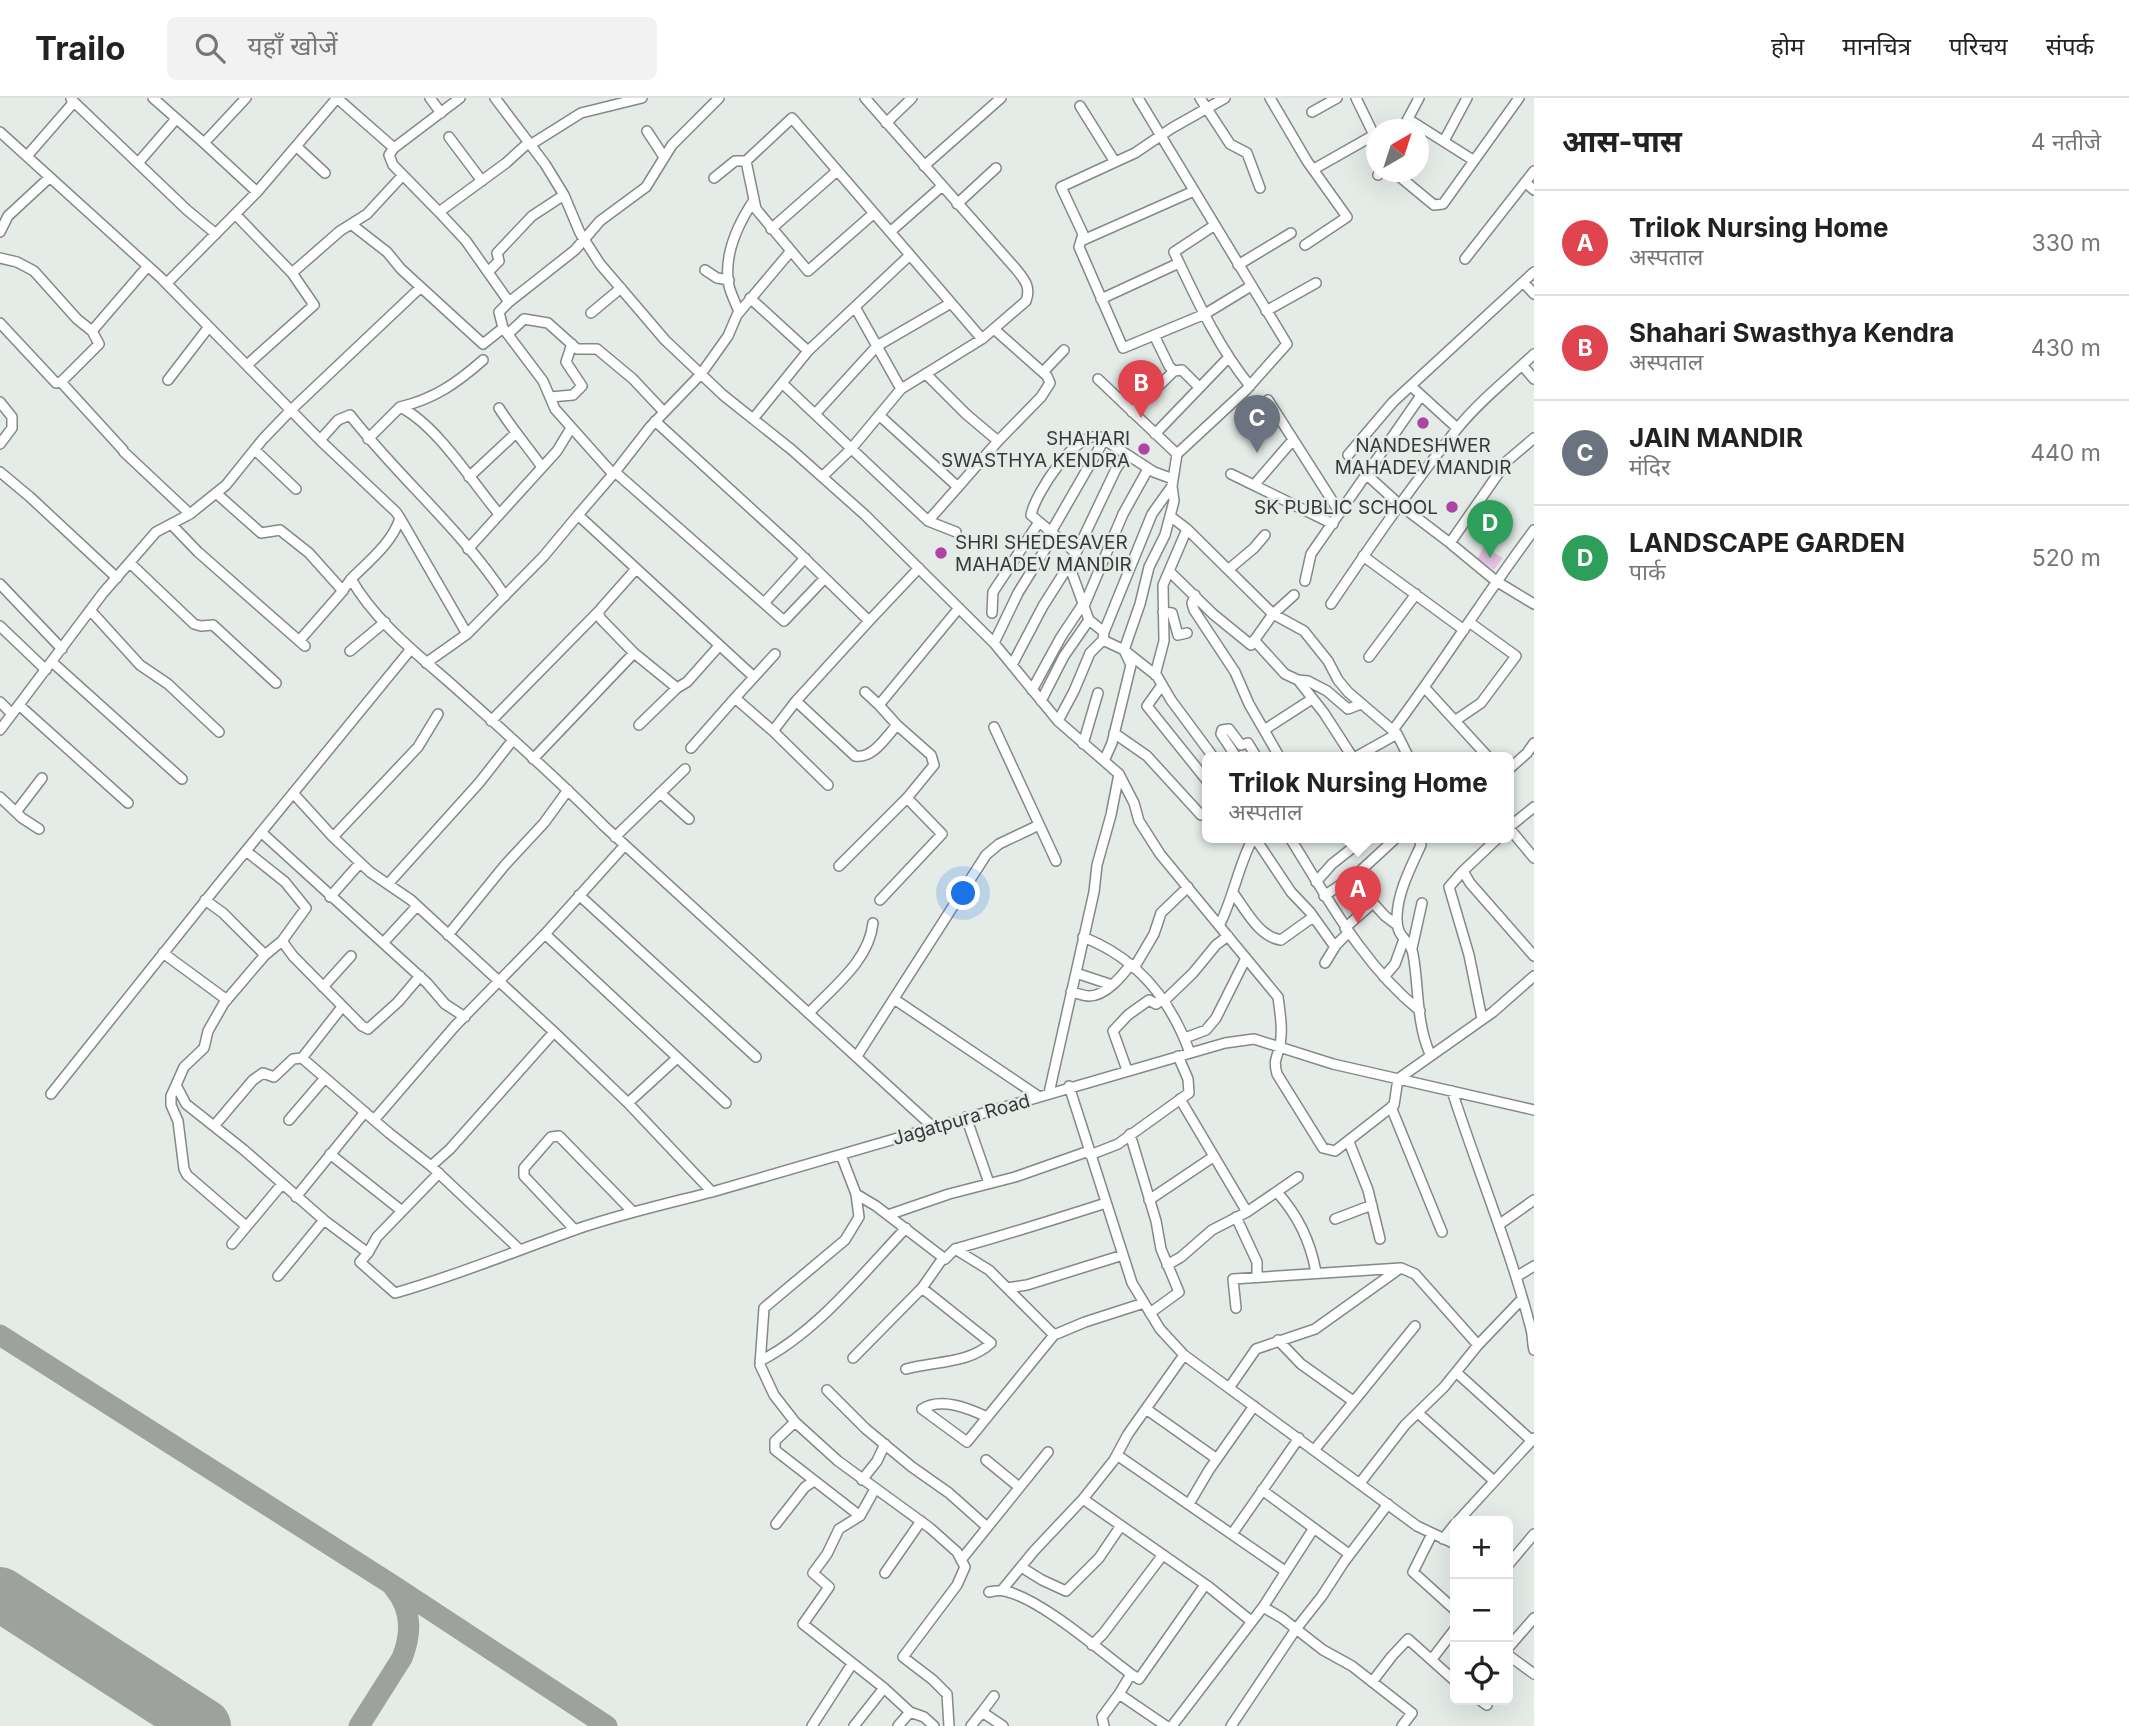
<!DOCTYPE html>
<html lang="hi">
<head>
<meta charset="utf-8">
<style>
	:root { --surface:#fff; --page:#f2f2f2; --text:#222; --muted:#767676; --line:#e0e0e0; --accent:#1a73e8 }
	body { margin:0; font-family:Inter,"Noto Sans Devanagari",sans-serif; background:var(--page); color:var(--text) }
	.controls { position:absolute; right:21px; bottom:21px; display:grid; overflow:hidden; border-radius:10px; box-shadow:0 7px 28px #0002 }
	.controls button { width:63px; height:63px; display:grid; place-items:center; padding:0; border:0; border-bottom:2px solid var(--line); background:var(--surface); color:var(--text); font:35px sans-serif }
	.compass { position:absolute; left:1366px; top:21px; width:63px; height:63px; border-radius:50%; background:var(--surface); box-shadow:0 7px 28px #0002; rotate:39deg }
	.you { position:absolute; left:964px; top:796px; width:24px; height:24px; margin:-18px; border:5px solid #fff; border-radius:50%; background:#1a73e8; box-shadow:0 0 0 10px #1a73e833 }
	.badge { display:grid; place-items:center; width:46px; height:46px; border-radius:50%; background:var(--accent); color:#fff; font-size:23px; font-weight:700 }
	.pin { position:absolute; translate:-50% -58px; filter:drop-shadow(0 2px 4px #0008) }
	.pin::after { content:''; position:absolute; top:37px; width:24px; height:21px; background:inherit; clip-path:polygon(0 0,100% 0,50% 100%) }
	.popup { position:absolute; left:1202px; top:654px; width:312px; height:91px; box-sizing:border-box; display:grid; place-content:center; border-radius:10px; background:var(--surface); filter:drop-shadow(0 2px 5px #0005); font-size:23px; white-space:nowrap; color:var(--muted) }
	.popup b { font-size:26px; color:var(--text) }
	.popup::after { content:''; position:absolute; left:50%; top:100%; margin-left:-14px; border:14px solid transparent; border-top-color:var(--surface) }
	.list { margin:0; padding:0; list-style:none }
	h2 { display:flex; justify-content:space-between; align-items:center; height:91px; margin:0; padding:0 28px; font-size:30px }
	h2 small { font-size:23px; font-weight:400; color:var(--muted) }
	.list li { display:grid; grid-template-columns:46px 1fr auto; gap:21px; align-items:center; box-sizing:border-box; height:105px; padding:0 28px; border-top:2px solid var(--line) }
	.list b { display:block; font-size:26px; white-space:nowrap }
	.list p { margin:0; font-size:23px; white-space:nowrap; color:var(--muted) }
	.list em { font-size:23px; font-style:normal; color:var(--muted) }
	.icon { flex:none; width:38px; height:38px; fill:none; stroke:currentColor; stroke-width:2; stroke-linecap:round; stroke-linejoin:round }
	.map { position:relative; flex:none; width:1534px; height:1628px; overflow:hidden }
	header { display:flex; align-items:center; gap:42px; box-sizing:border-box; height:98px; padding:0 35px; background:var(--surface); border-bottom:2px solid var(--line) }
	header strong { font-size:33px }
	nav { display:flex; gap:38px; margin-inline-start:auto; font-size:24px }
	.search { width:490px; height:63px; background:var(--page); display:flex; align-items:center; gap:18px; box-sizing:border-box; padding:0 24px; border-radius:10px; color:var(--muted); font-size:26px }
	main { display:flex }
	aside { flex:1; background:var(--surface) }
	.map>svg:first-child { display:block }
	.green { fill:#e5c2e0 }
	.lines { fill:none; stroke-linecap:round; stroke-linejoin:round }
	.taxiway { stroke:#9da29f; stroke-width:21 }
	.runway { stroke:#9da29f; stroke-width:54 }
	.minor-casing { stroke:#838986; stroke-width:12 }
	.minor { stroke:#fff; stroke-width:9 }
	.poi-dot { fill:#ae45a6; stroke:#e5ece8; stroke-width:2.5 }
	.labels { text-anchor:middle; stroke-width:5; stroke-linejoin:round; paint-order:stroke }
	.poi-label { font-size:19px; fill:#383a39; stroke:#e5ece8; text-anchor:end }
	.street-label { font-size:19px; fill:#383a39; stroke:#e5ece8 }
</style>
</head>
<body>
<header>
<strong>Trailo</strong>
<div class="search"><svg class="icon" aria-label="search" viewBox="0 0 24 24"><circle cx="10" cy="10" r="6"/><path d="M15 15l6 6"/></svg>यहाँ खोजें</div>
<nav><a>होम</a><a>मानचित्र</a><a>परिचय</a><a>संपर्क</a></nav>
</header>
<main>
<div class="map">
<svg width="1534" height="1628" viewBox="0 0 1534 1628">
	<rect width="100%" height="100%" fill="#e5ece8"/>
	<path class="green" d="M1484,449L1503,460L1494,472L1477,461Z"/>
	<g class="lines">
		<path class="taxiway" d="M0,1237L391,1486L607,1628
			M359,1628L402,1560C412,1535 412,1511 394,1490"/>
		<path class="runway" d="M0,1496L204,1628"/>
		<g class="minor-casing">
			<path id="minor" d="M153,0L204,45L246,0
				M337,0L394,50L460,0
				M430,0L441,15
				M495,0L545,66L564,97L580,135L600,166L665,242L723,297L792,352L865,417L994,545L1058,623L1119,676L1134,705L1139,723L1160,756L1278,899C1280,915 1283,931 1280,947C1277,961 1273,961 1277,976L1323,1050L1335,1053L1394,1007L1398,981L1493,914L1534,878
				M1200,0L1230,46L1247,55L1260,90
				M1225,0L1172,30L1135,55L1061,89L1083,136L1079,149L1123,250L1205,216L1251,188
				M1270,0L1307,63L1347,119L1305,147
				M74,4L187,112L216,136
				M1080,8L1115,64
				M1312,14L1337,0
				M1408,21L1473,62
				M886,25L912,0
				M1402,32L1419,0
				M647,33L664,59
				M0,34L161,180L323,345L396,414L400,420C393,444 368,464 351,481C377,526 420,558 458,592C507,636 557,680 603,727L933,1029
				M449,39L482,83
				M1444,43L1467,0
				M204,45L257,94L337,0
				M530,47L581,15L642,0
				M296,48L325,75
				M394,50L389,57L393,67L439,114L506,65L528,45
				M27,58L74,4L71,1
				M138,65L176,21
				M924,68L1001,0
				M1314,71L1374,37L1356,0
				M1394,74L1434,107L1443,106L1519,0
				M1378,77L1380,74
				M714,80L735,63H746
				M1525,84L1534,92
				M957,106L996,70
				M439,114L466,143L509,204L575,152L600,123L646,89L672,47L719,0
				M235,116L292,175
				M873,116L808,173L756,111L746,63L792,20L910,157
				M351,126L387,154L401,171L483,246L503,230L543,283L555,311L613,376
				M1215,127L1174,154C1196,200 1218,249 1250,288
				M771,131L837,73
				M0,134L8,118L49,80
				M890,134L941,89
				M1081,143L1194,93
				M0,160L17,164L34,173L77,221L92,233L99,246L61,284L56,285L0,225
				M1465,161L1534,73
				M1238,167L1291,135
				M705,172L717,180L729,182
				M488,174L499,163L497,155L532,118L564,97
				M1523,184L1534,196
				M167,185L257,94
				M750,200L808,253
				M1101,201L1179,165
				M855,209L901,291
				M1266,213L1316,185
				M739,214C736,206 731,196 729,188C723,158 738,126 754,102
				M591,215L621,190
				M503,230L499,214L509,204
				M92,233L148,168
				M508,236L524,221L548,225L577,251H597L633,281L664,314
				M1154,237L1169,268L1174,273L1182,272L1199,289
				M248,266L314,207L292,175L340,133L367,116L403,77
				M1522,267L1534,281
				M1043,274L1064,252
				M926,276L966,316L998,343
				M1098,281L1177,356
				M168,282L208,230
				M61,284L123,352
				M782,285L928,423L956,434
				M1411,288L1457,330
				M550,299L573,297L582,288L566,264L572,246
				M1268,302L1340,415
				M0,304L12,319V330L0,346
				M400,309C434,301 457,285 483,262
				M499,310C512,331 528,349 542,369
				M1132,314L1174,273
				M816,315L877,248L951,205
				M879,317L958,389L928,423
				M753,321L808,253L910,157L982,241
				M655,323L793,449L869,523L919,470
				M1155,336L1229,259
				M368,341L400,309C437,327 472,384 499,416
				M320,342L338,322L350,317C398,379 461,431 505,498
				M255,352L296,391
				M124,354L190,416
				M1348,357L1393,304L1534,174
				M0,374L30,399L117,480
				M615,374L784,523L825,480
				M1231,376L1333,426
				M1367,377L1400,407L1450,445L1507,363L1534,340
				M823,378L851,351L901,291L982,241L1026,203C1031,189 1025,182 1016,171L865,0
				M469,379L516,335
				M1173,381L1154,374L1100,339C1076,332 1035,396 1031,417L1076,455L1069,467L1089,522L1104,534L1103,542L1124,552L1157,578L1171,602L1214,660
				M1255,386L1292,343
				M958,389L998,343L1041,299L1050,285L1047,278L994,231
				M216,395L261,435L280,432L309,455L343,493
				M578,417L615,374L650,329L701,276L728,238L737,217L790,154
				M1170,418L1187,431L1273,516L1304,533L1328,563L1338,582L1348,594L1397,636L1409,660
				M400,420L467,536
				M172,427L198,454L305,548
				M1051,434L1104,342
				M1450,445L1496,483L1534,506
				M468,451L557,353L571,330
				M1076,455L1116,371L1126,356
				M1363,458L1464,532
				M130,465L194,526L201,528L213,527L276,585
				M636,471L598,514L601,521L634,555L677,590L687,584L719,548
				M1229,471L1254,450L1265,437
				M1169,473L1213,516L1251,547L1273,516L1294,497
				M1305,483L1311,456L1420,299
				M0,486L62,551
				M1195,497L1192,505L1194,512L1235,574L1249,606L1264,632
				M765,504L805,460
				M1331,506C1371,447 1412,387 1457,331C1478,304 1509,280 1534,256
				M1084,508L1123,416L1148,371
				M90,512L140,567L168,586L219,634
				M1163,514L1172,515L1178,537L1187,535
				M992,515L993,494L1039,424
				M0,528L46,572
				M1104,534L1152,416L1172,388
				M1254,542L1285,576L1298,582L1308,583L1327,593L1348,611L1361,606
				M299,543L341,495L351,481
				M994,545L1018,495L1054,437
				M350,553L385,524
				M1369,559L1416,496
				M52,564L182,681
				M426,565L467,536L543,459L578,417L754,579
				M1012,567L1043,508L1069,467
				M1155,577L1164,543L1163,487L1187,431
				M1298,582L1324,615L1353,660
				M1162,587L1147,608L1208,684
				M1425,590L1489,660
				M1032,592L1061,539L1083,506
				M865,594L879,607
				M796,603L855,658C873,661 886,639 897,627
				M1041,603L1064,558L1089,522
				M0,604L12,616
				M19,607L128,705
				M1456,622L1481,605L1516,558L1469,524
				M491,623L598,514
				M1058,623L1074,593L1090,555L1103,542
				M639,627L677,590
				M994,629L1056,763
				M0,632L103,495L156,434L190,416L226,387L263,341L291,312L421,189
				M1393,632C1442,567 1485,497 1534,432
				M773,633L735,600L775,556
				M1114,635L1147,658L1201,717
				M1083,646L1098,595
				M691,650L735,600
				M1237,660L1221,636L1222,632L1229,631L1241,647L1248,645L1257,660
				M1280,660L1264,632L1312,601
				M1354,660L1397,636
				M533,661L634,555
				M1104,663L1112,645L1131,567L1124,552L1140,506L1149,469L1165,437L1174,403L1172,388L1177,356L1246,292L1287,246L1138,0
				M1508,672L1527,655L1534,645
				M828,687L773,633L796,603L869,523
				M293,695L333,739L370,774L411,802L554,934L628,1005L712,1094
				M660,695L689,721
				M0,699L22,720L39,731
				M16,714L42,680
				M1508,730L1534,709
				M1509,730L1534,760
				M261,734L427,885L445,906L465,919
				M333,739L418,649L438,616
				M615,739L685,671
				M1255,740L1291,794L1310,814L1335,849
				M1290,740C1329,802 1362,866 1420,913
				M1419,740L1421,747C1411,769 1398,793 1397,818C1396,843 1410,839 1413,856C1419,888 1416,925 1430,956
				M1498,740L1463,773L1470,785L1534,858
				M246,753L285,784L306,810L282,843L293,858L362,928L368,931L398,904L420,878
				M839,768L907,700L934,667L931,657L897,627L879,607L959,510
				M1463,773L1449,789L1469,857L1482,921
				M1316,784L1332,766L1365,740
				M388,786L479,685L512,643
				M1363,794L1385,818L1397,827
				M1233,795C1246,812 1259,839 1281,842L1313,819
				M579,797L756,959
				M1324,798L1358,775L1396,740
				M330,799L360,765
				M205,802L223,815L265,857L224,905L208,933L204,950L184,969L176,987L186,1006L244,1052L324,1122L368,1155L360,1164L395,1195C459,1177 520,1151 583,1129C625,1115 669,1105 712,1094L1225,945L1254,941L1333,966L1534,1012
				M880,802L942,736L907,700
				M1220,826C1234,798 1238,768 1253,740
				M1345,830L1373,805
				M545,836L625,747
				M448,837L505,767L544,725L568,692
				M1083,839C1137,860 1170,900 1190,955
				M383,845L417,808
				M1412,850L1422,805
				M163,855L227,902
				M265,857L282,843
				M1325,865L1336,847L1348,835
				M1134,870L1154,836L1161,815L1188,789
				M1076,875L1112,887
				M1384,879L1395,866L1404,841
				M323,889L351,858
				M1071,894C1077,895 1084,898 1089,898C1106,898 1122,878 1131,866
				M894,901L1038,998
				M1164,903L1193,875L1216,847L1228,838
				M809,915C833,889 869,863 873,825
				M1185,940L1206,932L1216,920L1246,860
				M857,958L986,757L999,746L1039,727
				M302,960L342,909
				M1127,972L1113,933L1128,917L1149,902L1156,906L1163,901
				M176,987L171,998V1007L178,1023L184,1071L187,1077L246,1128
				M1069,988L1132,1185L1160,1231L1184,1257L1417,1428L1455,1446
				M1452,993C1478,1073 1510,1150 1531,1231C1533,1238 1532,1245 1534,1252
				M1049,995L1094,794L1097,767L1111,717L1119,676
				M51,996L218,787L411,551
				M628,1005L676,961
				M1391,1009L1442,1134
				M966,1019L989,1085
				M289,1022L325,980
				M374,1022L455,928L545,836L726,1005
				M214,1028L253,982L263,975L274,979L293,961L302,960L389,1035L431,1068L520,1152
				M1130,1036L1156,1123L1161,1151L1179,1194L1150,1215
				M1349,1044L1368,1092L1380,1141
				M330,1056L402,1113
				M841,1057L856,1096L876,1108L945,1161L955,1151L989,1172L1054,1237L1085,1224L1144,1205
				M1090,1057L1118,1046L1189,995L1188,981L1178,958
				M431,1068L450,1051L554,934
				M1277,1094C1298,1118 1310,1142 1316,1174
				M856,1096L859,1119L845,1142L764,1210L760,1267L774,1297L795,1324L838,1363L930,1430L957,1454L965,1469L957,1487L903,1559L933,1582L947,1596L949,1628
				M296,1099L365,1014
				M1149,1102L1213,1059
				M1247,1114L1298,1079
				M888,1117L949,1096L1015,1079L1089,1053
				M1236,1119L1257,1164V1179
				M1335,1121L1372,1107
				M1500,1126L1534,1102
				M575,1132L524,1078V1070L551,1039L559,1038L633,1114
				M232,1146L282,1086
				M955,1151C1006,1137 1056,1121 1106,1105
				M368,1155L377,1139L439,1075
				M1167,1167L1181,1159L1212,1132L1247,1114L1180,1001
				M278,1178L324,1122
				M1516,1179L1534,1168
				M1007,1190L1027,1187L1123,1157
				M1236,1210L1233,1181L1401,1170L1415,1176L1478,1247L1522,1201
				M1278,1242L1301,1266L1353,1303
				M853,1260L922,1190L943,1160
				M760,1263C816,1235 863,1175 906,1130
				M906,1271C934,1263 969,1266 991,1245L922,1190
				M1456,1274L1531,1342
				M1229,1290L1256,1251L1315,1231L1399,1171
				M827,1292L866,1331L912,1369L949,1395L986,1428
				M1146,1311L1217,1361
				M1418,1315L1493,1382
				M987,1319C968,1310 941,1299 922,1311L967,1344L1054,1237
				M795,1324L775,1343V1352L860,1418
				M1315,1351L1415,1228
				M1117,1357L1285,1473
				M986,1362L1019,1389
				M862,1382L877,1363L885,1346
				M1360,1385L1405,1327L1444,1289L1478,1247
				M1262,1392L1349,1456
				M1083,1401L1209,1489L1251,1523
				M1189,1406L1209,1372L1254,1308
				M1458,1423L1534,1340
				M776,1426L805,1389L814,1383
				M1314,1430L1263,1509L1282,1520L1323,1552L1352,1568L1412,1615L1402,1628
				M1232,1436L1299,1340
				M1432,1436L1413,1474L1455,1512
				M1443,1441L1455,1426
				M961,1462L1048,1354
				M1508,1467L1534,1436
				M1021,1469L1042,1482L1066,1493L1099,1460L1120,1429
				M885,1475L921,1423
				M1002,1492L1034,1453L1083,1401L1114,1362L1128,1336L1184,1257
				M989,1494C994,1493 1000,1492 1005,1493C1041,1501 1100,1553 1131,1576
				M1092,1547L1103,1536L1162,1458
				M1508,1550L1534,1520
				M1508,1557L1534,1576
				M1432,1561L1455,1531
				M1372,1584L1392,1558L1408,1541L1455,1583
				M884,1590L910,1614
				M1119,1596L1131,1576L1139,1581L1205,1487
				M1480,1602L1487,1607
				M982,1614L994,1598
				M812,1628L852,1566
				M854,1628L884,1590L803,1526L829,1489L813,1475L827,1456L839,1431L860,1418L875,1391
				M898,1628L910,1614L924,1619L934,1628
				M971,1628L982,1614L1003,1628
				M1104,1628L1102,1619L1119,1596L1166,1628
				M1172,1628L1263,1509
				M1231,1628L1296,1531L1322,1498L1344,1464L1388,1406"/>
		</g>
		<use href="#minor" class="minor"/>
	</g>
	<g class="poi-dot">
		<circle cx="1423" cy="325" r="7"/>
		<circle cx="1144" cy="351" r="7"/>
		<circle cx="1452" cy="409" r="7"/>
		<circle cx="941" cy="455" r="7"/>
	</g>
	<g class="labels">
		<g class="poi-label">
			<text x="1130" y="347">SHAHARI<tspan x="1130" dy="22">SWASTHYA KENDRA</tspan></text>
			<text x="1423" y="354" text-anchor="middle">NANDESHWER<tspan x="1423" dy="22">MAHADEV MANDIR</tspan></text>
			<text x="1438" y="416">SK PUBLIC SCHOOL</text>
			<text x="955" y="451" text-anchor="start">SHRI SHEDESAVER<tspan x="955" dy="22">MAHADEV MANDIR</tspan></text>
		</g>
		<g class="street-label">
			<text transform="translate(961 1021) rotate(-16)" y="7">Jagatpura Road</text>
		</g>
	</g>
</svg>
<div class="controls">
<button>+</button>
<button>−</button>
<button><svg class="icon" aria-label="locate" viewBox="0 0 24 24"><circle cx="12" cy="12" r="6"/><path d="M12 2v4M12 18v4M2 12h4M18 12h4"/></svg></button>
</div>
<svg class="compass" viewBox="-18 -18 36 36"><path d="M0-13l5 13h-10z" fill="#e53935"/><path d="M0 13l5-13h-10z" fill="#767676"/></svg>
<div class="you"></div>
<div class="pin badge" style="left:1358px;top:826px;background:#e0444e">A</div>
<div class="popup"><b>Trilok Nursing Home</b>अस्पताल</div>
<div class="pin badge" style="left:1141px;top:320px;background:#e0444e">B</div>
<div class="pin badge" style="left:1257px;top:355px;background:#6b7280">C</div>
<div class="pin badge" style="left:1490px;top:460px;background:#2e9e5b">D</div>
</div>
<aside>
<h2>आस-पास<small>4 नतीजे</small></h2>
<ul class="list">
<li><span class="badge" style="background:#e0444e">A</span><div><b>Trilok Nursing Home</b><p>अस्पताल</p></div><em>330 m</em></li>
<li><span class="badge" style="background:#e0444e">B</span><div><b>Shahari Swasthya Kendra</b><p>अस्पताल</p></div><em>430 m</em></li>
<li><span class="badge" style="background:#6b7280">C</span><div><b>JAIN MANDIR</b><p>मंदिर</p></div><em>440 m</em></li>
<li><span class="badge" style="background:#2e9e5b">D</span><div><b>LANDSCAPE GARDEN</b><p>पार्क</p></div><em>520 m</em></li>
</ul>
</aside>
</main>
</body>
</html>
